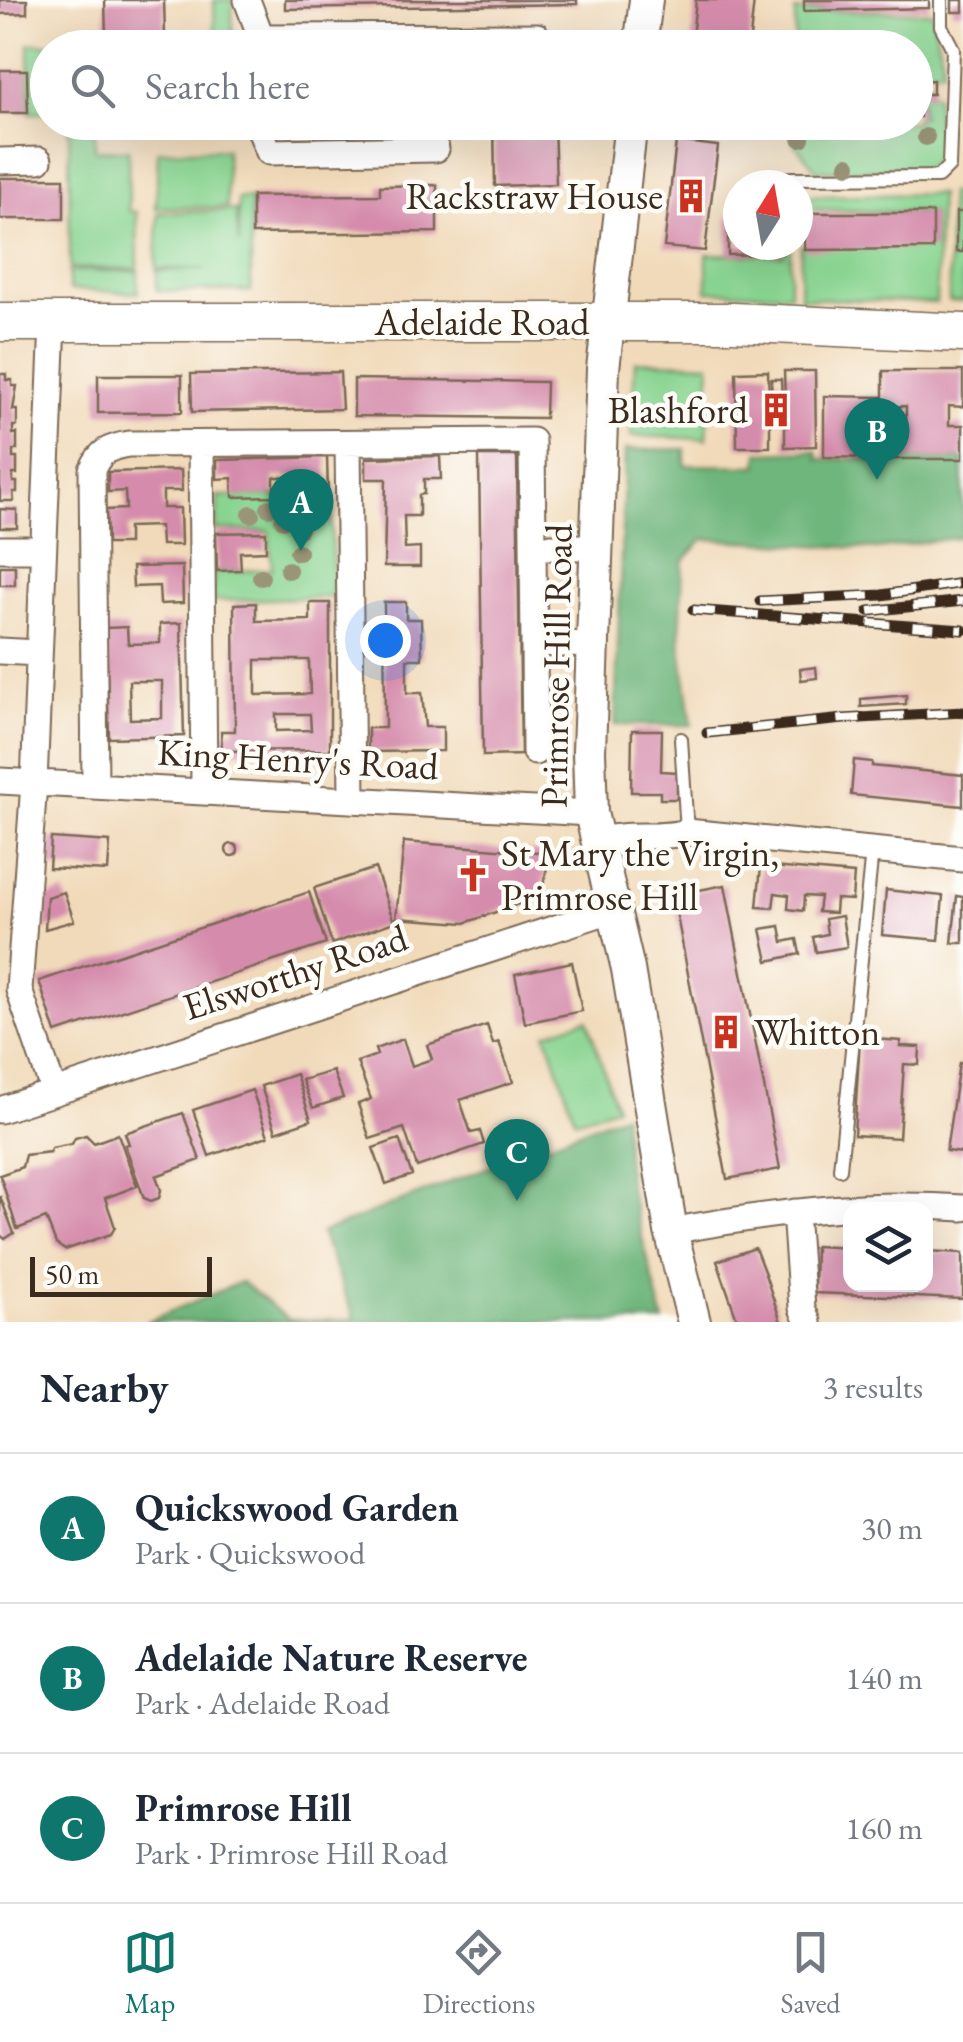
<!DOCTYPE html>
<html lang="en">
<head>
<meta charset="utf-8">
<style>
	:root { --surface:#fff; --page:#f6f6f7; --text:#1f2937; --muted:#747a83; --line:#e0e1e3; --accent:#0f766e }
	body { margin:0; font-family:"EB Garamond",serif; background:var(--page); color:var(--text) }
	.controls { position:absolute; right:30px; bottom:30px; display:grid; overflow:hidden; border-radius:20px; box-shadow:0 10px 40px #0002 }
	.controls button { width:90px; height:90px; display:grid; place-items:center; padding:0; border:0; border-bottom:2px solid var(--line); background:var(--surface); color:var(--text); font:50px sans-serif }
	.compass { position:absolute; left:723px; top:170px; width:90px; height:90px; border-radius:50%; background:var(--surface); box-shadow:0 10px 40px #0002; rotate:11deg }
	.scale { position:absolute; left:30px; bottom:25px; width:182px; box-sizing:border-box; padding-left:10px; border:5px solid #3b2a1e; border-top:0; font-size:28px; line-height:35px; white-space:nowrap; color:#3b2a1e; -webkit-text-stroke:8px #fdfcf7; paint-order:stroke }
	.you { position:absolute; left:385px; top:640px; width:35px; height:35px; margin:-25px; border:8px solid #fff; border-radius:50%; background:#1a73e8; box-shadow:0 0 0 15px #1a73e833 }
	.badge { display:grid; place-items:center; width:65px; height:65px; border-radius:50%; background:var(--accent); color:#fff; font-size:32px; font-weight:700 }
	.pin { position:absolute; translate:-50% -82px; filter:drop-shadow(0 2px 5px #0008) }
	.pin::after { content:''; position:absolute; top:52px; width:35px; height:30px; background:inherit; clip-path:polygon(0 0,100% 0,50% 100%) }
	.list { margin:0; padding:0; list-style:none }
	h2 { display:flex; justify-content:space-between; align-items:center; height:130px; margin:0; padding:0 40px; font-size:42px }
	h2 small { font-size:32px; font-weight:400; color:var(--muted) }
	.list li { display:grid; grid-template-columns:65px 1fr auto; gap:30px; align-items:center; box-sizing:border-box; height:150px; padding:0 40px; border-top:2px solid var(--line) }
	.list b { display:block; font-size:38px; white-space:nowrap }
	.list p { margin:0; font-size:32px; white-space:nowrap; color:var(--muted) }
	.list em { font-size:32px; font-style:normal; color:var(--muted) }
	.icon { flex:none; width:55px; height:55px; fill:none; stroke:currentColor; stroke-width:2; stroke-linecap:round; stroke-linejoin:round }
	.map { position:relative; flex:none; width:963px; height:1322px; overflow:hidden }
	.search { position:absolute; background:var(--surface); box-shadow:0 10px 40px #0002; left:30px; right:30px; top:30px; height:110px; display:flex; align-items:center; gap:25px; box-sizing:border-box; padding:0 35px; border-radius:55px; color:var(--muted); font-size:38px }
	.sheet { height:580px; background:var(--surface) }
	nav { display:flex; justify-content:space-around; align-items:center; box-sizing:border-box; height:140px; border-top:2px solid var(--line); background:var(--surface); font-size:28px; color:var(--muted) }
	nav a { display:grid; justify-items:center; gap:5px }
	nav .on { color:var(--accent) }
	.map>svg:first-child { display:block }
	.green { fill:#89d491; stroke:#627f58; stroke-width:2.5 }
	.forest { fill:#6eb67b; stroke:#54704c; stroke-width:2.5 }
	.building { fill:#d58cac; fill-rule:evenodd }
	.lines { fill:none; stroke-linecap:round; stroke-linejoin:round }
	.service-casing { stroke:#7b6855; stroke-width:16 }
	.minor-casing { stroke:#7b6855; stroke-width:29 }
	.tertiary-casing { stroke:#7b6855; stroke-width:36 }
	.secondary-casing { stroke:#7b6855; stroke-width:41 }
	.service { stroke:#fff; stroke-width:12 }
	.minor { stroke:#fff; stroke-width:25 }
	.tertiary { stroke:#fff; stroke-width:32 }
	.secondary { stroke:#fff; stroke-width:38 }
	.rail-casing { stroke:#3b2a1e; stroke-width:11 }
	.rail { stroke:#fdfcf7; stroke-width:8; stroke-dasharray:22; stroke-linecap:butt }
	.tree { fill:#9a9577 }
	.labels { text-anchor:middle; stroke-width:9; stroke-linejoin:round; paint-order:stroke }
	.poi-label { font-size:38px; fill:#3b2a1e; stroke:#fdfcf7; text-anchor:end }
	.street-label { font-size:38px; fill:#3b2a1e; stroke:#fdfcf7 }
</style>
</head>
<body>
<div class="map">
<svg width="963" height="1322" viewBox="0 0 963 1322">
	<rect width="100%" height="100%" fill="#fdfcf7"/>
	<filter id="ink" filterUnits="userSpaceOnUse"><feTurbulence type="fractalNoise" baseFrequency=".01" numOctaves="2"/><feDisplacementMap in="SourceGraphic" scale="20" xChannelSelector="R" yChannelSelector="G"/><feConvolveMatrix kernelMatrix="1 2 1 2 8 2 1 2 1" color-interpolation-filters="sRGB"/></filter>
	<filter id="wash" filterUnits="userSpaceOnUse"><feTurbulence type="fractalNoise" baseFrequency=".0048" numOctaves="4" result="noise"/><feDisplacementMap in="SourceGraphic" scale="40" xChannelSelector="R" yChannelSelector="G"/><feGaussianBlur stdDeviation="2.25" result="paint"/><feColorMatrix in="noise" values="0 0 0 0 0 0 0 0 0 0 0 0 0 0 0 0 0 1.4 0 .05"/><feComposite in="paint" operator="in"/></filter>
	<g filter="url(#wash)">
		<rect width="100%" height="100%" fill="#f1daba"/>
		<path class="green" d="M214,0H232L233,47H215Z
			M795,11L932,12C934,33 943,48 943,70H916V48L795,47Z
			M29,44H48L47,113H30Z
			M919,94H936L938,150L935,163L921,169L817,171L793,142L794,123L916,122V117L922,116Z
			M69,123H95V150H128L129,211L137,212L138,269L70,268Z
			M226,149L227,207L156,208L158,151Z
			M963,192V302L949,301V193Z
			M939,194L936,303L800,298L801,245L933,248L932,213L801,209L800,196Z
			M238,199H251V291H157V271L205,269H156L158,213L236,210L239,244Z
			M784,245H790V294L707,291V254L784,255Z
			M69,271H138V293L69,290Z
			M635,361L710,364L707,439L631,436Z
			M218,496H331L333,597L212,601L214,572L272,569L269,531L216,530Z
			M587,1019L616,1107L575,1120L546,1033Z"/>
		<path class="forest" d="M685,449V465L758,466L759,453L817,451L818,459H963V537L877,549L703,539L683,562L680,639L692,725H615L625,450Z
			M623,1114L628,1183L664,1322H146L241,1282L289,1320H355L321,1233Z"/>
		<g id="blocks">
			<path class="building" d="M0,0H27V13L0,14Z
				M105,0H164L165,37H151V48H120V38H106Z
				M285,0H577V4L285,9Z
				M696,0H754L749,48H691Z
				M804,0H929V8L804,11Z
				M952,0H963V12H952Z
				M0,70H27L28,113H0Z
				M933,80V94H919L920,117H916V81Z
				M494,122H554L556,184L495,186Z
				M743,122H774L773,129Z
				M676,141L718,146L705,251L664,247Z
				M0,178H64V219H0Z
				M437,185V232L252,234V196L380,195V186Z
				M956,212H963V252H956Z
				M805,213H933V249L805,250Z
				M728,216H738V245H782V254L728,255Z
				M768,371L769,400H772L771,379H781L782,400L785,399L784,371H815L816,446L785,447V419H770V447H737L736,372Z
				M883,371H963V407L949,406V425H963V459H883V425H906V406L883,407Z
				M340,372L342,409L192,412L191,374Z
				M0,374H6V380H12V386H17L13,410H17V426H13V434L17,433V450H13V458H17V474H13V482H17V492H13L14,501H0Z
				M98,375H182V412L98,413Z
				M354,379L546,382L545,418L354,416Z
				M824,396L881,397L880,458L824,457Z
				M440,456L441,479H424V494L419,495V516H404L405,549L420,548V567H384L386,479H366V458Z
				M479,456H517L521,755L483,756Z
				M327,457L328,494H307V477H274V496L233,497L232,478L217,479V460Z
				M181,470L182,491H163V508H180L181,545H161L160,526L128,527V544H107L106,510L126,509L125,491L108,492V472Z
				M0,509L17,510V528H0Z
				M266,532V551L240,552L241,570L217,571L216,533Z
				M0,566H15V585H0Z
				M182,566L183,603L160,604L159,586L133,587L132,567Z
				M384,602H406V619H421L422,659H407V693H422L425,727H443V751L368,752V728H385Z
				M256,603V621L310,620V603H330V750L222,751L221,731H235L234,604ZM256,660H309L310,694L256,695ZM276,714H310L311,730L276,731Z
				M181,623L184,736L109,738L106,628L127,627L128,644L160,643V624ZM129,681H162V718L130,719Z
				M816,667L817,678L801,680L800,669Z
				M906,695V704L861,707V699Z
				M632,730H662L661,771L677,772V799H660V792H631Z
				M854,760L872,762V766L963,775V806L851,795Z
				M51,838L110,842L108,871L49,868Z
				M404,842L550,853L541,896L465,923L396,918Z
				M226 850a6 6 0 1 1 12 0a6 6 0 1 1-12 0Z
				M761,866L854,874L852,900L836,899L835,913L818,912L820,897L804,896L803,911L788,909L789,895L775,893L773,908L757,907Z
				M375,868L394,922L332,944L314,888Z
				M725,885L780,1169L727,1179L673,895Z
				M886,890L943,896L939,940L882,935Z
				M64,892L74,921L45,929L47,897Z
				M309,892L326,944L56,1033L39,981Z
				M957,896L963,897V943H952Z
				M842,916L847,947L816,952L813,937L827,934L825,919Z
				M780,926L783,942L797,939L800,954L768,961L761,929Z
				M572,962L582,1011L525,1023L515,974Z
				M487,1025L493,1044L499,1042L513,1082L460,1100L471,1133L480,1131L484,1144L417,1167L404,1128L370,1139L358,1104L371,1099L357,1062L377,1055L375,1049L403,1039L412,1066L432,1059L427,1045Z
				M860,1038L901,1041L900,1046L920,1047L919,1065L904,1064L899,1138L854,1135Z
				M959,1063L963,1064V1153L946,1151Z
				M333,1071L343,1098L313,1108L302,1080Z
				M296,1074L311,1120L276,1132L261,1086Z
				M252,1090L268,1136L209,1156L193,1110Z
				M183,1113L200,1160L156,1176L161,1190L159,1198L151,1201L144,1198L125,1145L129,1144L125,1133Z
				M118,1134L137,1186L105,1198L115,1227L111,1234L65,1250L56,1244L46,1218L17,1229L0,1175L22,1167L25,1155L50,1152L51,1148L72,1144L75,1138L86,1135L94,1143Z
				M399,1139L412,1175L386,1184L373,1148Z
				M0,1196L14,1233L5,1239L0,1235Z
				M815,1246L850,1248V1284H926V1251L963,1253V1299L814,1293Z
				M755,1248L765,1274L781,1322H738L717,1261Z"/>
		</g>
	</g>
	<g filter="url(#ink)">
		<use href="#blocks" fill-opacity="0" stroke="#7b6855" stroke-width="2.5"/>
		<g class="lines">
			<g class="service-casing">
				<path id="service" d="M761,181L793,178L938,177L949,166L953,49L941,26V0
					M681,739L687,832
					M840,1169L872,850"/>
			</g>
			<g class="minor-casing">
				<path id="minor" d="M247,0L261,37L537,36
					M257,122L269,152L436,149
					M0,161L39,160
					M53,322L34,783L19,990L54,1092
					M348,443L352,799
					M201,444L204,790
					M533,547H596
					M0,549H42
					M534,643L593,645
					M0,651L39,653
					M0,781L591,813
					M95,786L92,470C100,451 110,447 129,444L532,441L535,752
					M597,841C627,832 657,840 687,832L963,859
					M0,1110L614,909
					M795,1212L802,1308L808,1322
					M671,1231C768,1213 864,1201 963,1208"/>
			</g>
			<g class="tertiary-casing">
				<path id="tertiary" d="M640,48L646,0
					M631,122L603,369L589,751L591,813L628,969L671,1231L694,1322"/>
			</g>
			<g class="secondary-casing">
				<path id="secondary" d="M0,322H733L963,333"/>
			</g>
			<use href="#service" class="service"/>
			<use href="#minor" class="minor"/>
			<use href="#tertiary" class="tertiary"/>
			<use href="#secondary" class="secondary"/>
			<g class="rail-casing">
				<path id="rail" d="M760,601L882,595L963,583
					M693,610L963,630
					M869,611L963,601
					M707,733L844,719L963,712"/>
			</g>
			<use href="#rail" class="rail"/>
		</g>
		<g class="tree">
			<circle cx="926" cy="137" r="9"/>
			<circle cx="801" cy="138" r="9"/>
			<circle cx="848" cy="165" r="9"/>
			<circle cx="269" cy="508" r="9"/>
			<circle cx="251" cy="514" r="9"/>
			<circle cx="283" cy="520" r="9"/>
			<circle cx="299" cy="529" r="9"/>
			<circle cx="298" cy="552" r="9"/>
			<circle cx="288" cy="570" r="9"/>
			<circle cx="261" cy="577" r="9"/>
		</g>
	</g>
	<defs>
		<g id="building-bare" transform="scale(2.7)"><path d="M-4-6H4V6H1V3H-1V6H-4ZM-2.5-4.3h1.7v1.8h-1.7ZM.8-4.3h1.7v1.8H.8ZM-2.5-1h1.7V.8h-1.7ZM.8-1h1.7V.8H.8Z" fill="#c8321e" stroke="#fdfcf7" stroke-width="2.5" paint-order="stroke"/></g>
		<g id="church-bare" transform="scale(2.7)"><path d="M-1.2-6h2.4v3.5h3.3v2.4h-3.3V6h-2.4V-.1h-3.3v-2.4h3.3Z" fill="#c8321e" stroke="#fdfcf7" stroke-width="2.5" paint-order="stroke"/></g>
	</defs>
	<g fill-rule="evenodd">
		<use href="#building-bare" x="691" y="196"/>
		<use href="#building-bare" x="776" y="410"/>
		<use href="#church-bare" x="473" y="875"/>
		<use href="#building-bare" x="726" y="1032"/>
	</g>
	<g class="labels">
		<g class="poi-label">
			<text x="663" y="209">Rackstraw House</text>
			<text x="748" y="423">Blashford</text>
			<text x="501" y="866" text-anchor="start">St Mary the Virgin,<tspan x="501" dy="44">Primrose Hill</tspan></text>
			<text x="754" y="1045" text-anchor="start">Whitton</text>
		</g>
		<g class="street-label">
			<text x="482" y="335">Adelaide Road</text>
			<text transform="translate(556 666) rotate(-89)" y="13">Primrose Hill Road</text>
			<text transform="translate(298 759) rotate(3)" y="13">King Henry's Road</text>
			<text transform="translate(295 972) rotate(-18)" y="13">Elsworthy Road</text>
		</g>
	</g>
</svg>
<div class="controls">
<button><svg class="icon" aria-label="layers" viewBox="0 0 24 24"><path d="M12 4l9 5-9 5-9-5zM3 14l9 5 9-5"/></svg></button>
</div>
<svg class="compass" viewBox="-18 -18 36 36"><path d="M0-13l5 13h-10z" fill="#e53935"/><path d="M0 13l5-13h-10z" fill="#747a83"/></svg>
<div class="scale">50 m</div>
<div class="you"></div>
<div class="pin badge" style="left:301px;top:551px">A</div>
<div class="pin badge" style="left:877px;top:480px">B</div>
<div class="pin badge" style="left:517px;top:1201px">C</div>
<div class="search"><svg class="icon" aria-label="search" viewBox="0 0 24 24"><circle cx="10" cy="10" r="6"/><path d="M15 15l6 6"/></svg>Search here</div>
</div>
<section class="sheet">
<h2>Nearby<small>3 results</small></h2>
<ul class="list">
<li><span class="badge">A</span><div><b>Quickswood Garden</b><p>Park · Quickswood</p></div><em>30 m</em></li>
<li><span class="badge">B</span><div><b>Adelaide Nature Reserve</b><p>Park · Adelaide Road</p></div><em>140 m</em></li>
<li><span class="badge">C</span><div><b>Primrose Hill</b><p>Park · Primrose Hill Road</p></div><em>160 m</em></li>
</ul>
</section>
<nav>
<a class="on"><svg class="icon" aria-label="map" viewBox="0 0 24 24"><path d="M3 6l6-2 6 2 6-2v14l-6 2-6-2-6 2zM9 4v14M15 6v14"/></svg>Map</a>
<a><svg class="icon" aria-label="directions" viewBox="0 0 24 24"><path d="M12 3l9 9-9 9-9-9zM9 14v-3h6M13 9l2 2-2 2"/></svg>Directions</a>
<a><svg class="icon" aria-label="saved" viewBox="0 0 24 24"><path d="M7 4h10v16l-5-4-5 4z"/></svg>Saved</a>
</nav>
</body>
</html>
